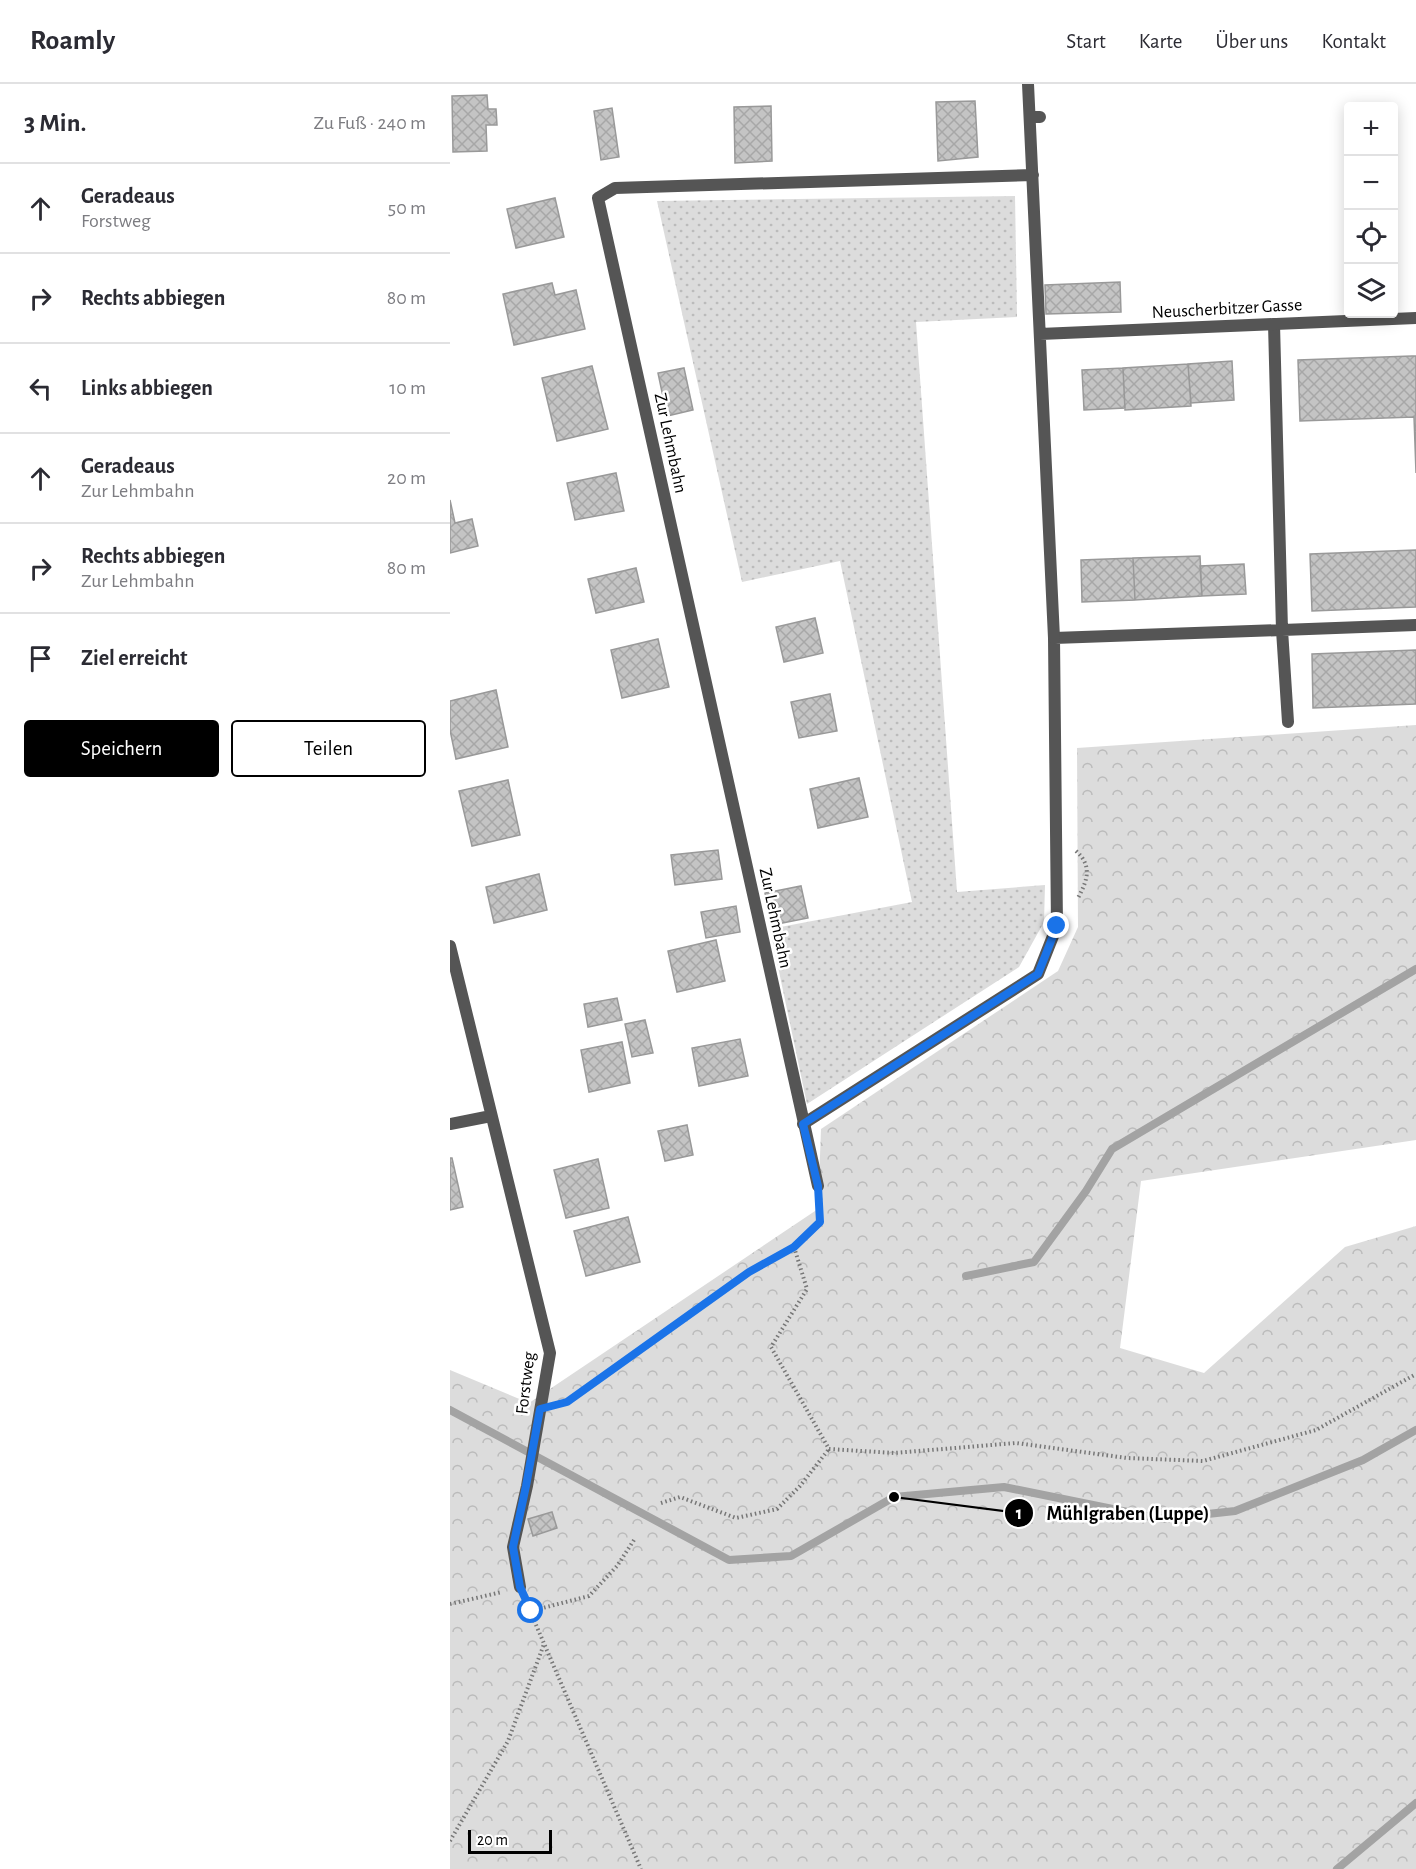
<!DOCTYPE html>
<html lang="de">
<head>
<meta charset="utf-8">
<style>
	:root { --surface:#fff; --page:#f7f7f7; --text:#2b2b33; --muted:#7c7c81; --line:#e1e1e2; --accent:#000 }
	body { margin:0; font-family:"Alegreya Sans",sans-serif; background:var(--page); color:var(--text) }
	.controls { position:absolute; right:18px; top:18px; display:grid; overflow:hidden; border-radius:6px; box-shadow:0 3px 15px #0003 }
	.controls button { width:54px; height:54px; display:grid; place-items:center; padding:0; border:0; border-bottom:2px solid var(--line); background:var(--surface); color:var(--text); font:30px sans-serif }
	.scale { position:absolute; left:18px; bottom:15px; width:84px; box-sizing:border-box; padding-left:6px; border:3px solid #000; border-top:0; font-size:16px; line-height:21px; white-space:nowrap; color:#000; -webkit-text-stroke:4px #fff; paint-order:stroke }
	.stop { position:absolute; width:18px; height:18px; margin:-14px; border:4px solid #1a73e8; border-radius:50%; background:#fff }
	.stop.end { background:#1a73e8; border-color:#fff; box-shadow:0 2px 6px #0008 }
	.list { margin:0; padding:0; list-style:none }
	h2 { display:flex; justify-content:space-between; align-items:center; height:78px; margin:0; padding:0 24px; font-size:26px }
	h2 small { font-size:20px; font-weight:400; color:var(--muted) }
	.list li { display:grid; grid-template-columns:39px 1fr auto; gap:18px; align-items:center; box-sizing:border-box; height:90px; padding:0 24px; border-top:2px solid var(--line) }
	.list b { display:block; font-size:22px; white-space:nowrap }
	.list p { margin:0; font-size:20px; white-space:nowrap; color:var(--muted) }
	.list em { font-size:20px; font-style:normal; color:var(--muted) }
	.actions { display:flex; gap:12px; padding:18px 24px }
	.actions a { flex:1; padding:14px 0; border:2px solid var(--accent); border-radius:6px; text-align:center; font-size:21px; color:var(--accent) }
	.actions .main { background:var(--accent); color:#fff }
	.icon { flex:none; width:33px; height:33px; fill:none; stroke:currentColor; stroke-width:2; stroke-linecap:round; stroke-linejoin:round }
	.map { position:relative; flex:none; width:966px; height:1785px; overflow:hidden }
	header { display:flex; align-items:center; gap:36px; box-sizing:border-box; height:84px; padding:0 30px; background:var(--surface); border-bottom:2px solid var(--line) }
	header strong { font-size:28px }
	nav { display:flex; gap:33px; margin-inline-start:auto; font-size:21px }
	main { display:flex }
	aside { flex:1; background:var(--surface) }
	.map>svg:first-child { display:block }
	.grass { fill:url(#grass-dots) }
	.forest { fill:url(#forest-crowns) }
	.lines { fill:none; stroke-linecap:round; stroke-linejoin:round }
	.stream { stroke:#a3a3a3; stroke-width:8 }
	.building { fill:url(#building-cross-hatch); stroke:#999; stroke-width:1.5 }
	.path { stroke:#777; stroke-width:4; stroke-dasharray:1.5 3; stroke-linecap:butt }
	.service { stroke:#555; stroke-width:12 }
	.minor { stroke:#555; stroke-width:12 }
	.route { stroke:#1a73e8; stroke-width:8 }
	.labels { text-anchor:middle; stroke-width:5; stroke-linejoin:round; paint-order:stroke }
	.street-label { font-size:18px; fill:#000; stroke:#fff }
	.leader { fill:none; stroke:#000; stroke-width:2 }
	.callout-dot { fill:#000; stroke:#fff; stroke-width:2 }
	.mark-label { font-size:18px; text-anchor:middle; font-weight:bold; fill:#fff }
	.callout-label { font-size:20px; text-anchor:middle; font-weight:bold; fill:#000; stroke:#fff; stroke-width:5; stroke-linejoin:round; paint-order:stroke }
</style>
</head>
<body>
<header>
<strong>Roamly</strong>
<nav><a>Start</a><a>Karte</a><a>Über uns</a><a>Kontakt</a></nav>
</header>
<main>
<aside>
<h2>3 Min.<small>Zu Fuß · 240 m</small></h2>
<ul class="list">
<li><svg class="icon" aria-label="ahead" viewBox="0 0 24 24"><path d="M12 20V5M6 11l6-6 6 6"/></svg><div><b>Geradeaus</b><p>Forstweg</p></div><em>50 m</em></li>
<li><svg class="icon" aria-label="right" viewBox="0 0 24 24"><path d="M7 20v-9h11M14 6l5 5-5 5"/></svg><div><b>Rechts abbiegen</b></div><em>80 m</em></li>
<li><svg class="icon" aria-label="left" viewBox="0 0 24 24"><path d="M17 20v-9H6M10 6l-5 5 5 5"/></svg><div><b>Links abbiegen</b></div><em>10 m</em></li>
<li><svg class="icon" aria-label="ahead" viewBox="0 0 24 24"><path d="M12 20V5M6 11l6-6 6 6"/></svg><div><b>Geradeaus</b><p>Zur Lehmbahn</p></div><em>20 m</em></li>
<li><svg class="icon" aria-label="right" viewBox="0 0 24 24"><path d="M7 20v-9h11M14 6l5 5-5 5"/></svg><div><b>Rechts abbiegen</b><p>Zur Lehmbahn</p></div><em>80 m</em></li>
<li><svg class="icon" aria-label="arrive" viewBox="0 0 24 24"><path d="M6 21V4h12l-3 4 3 4H6"/></svg><div><b>Ziel erreicht</b></div></li>
</ul>
<div class="actions"><a class="main">Speichern</a><a>Teilen</a></div>
</aside>
<div class="map">
<svg width="966" height="1785" viewBox="0 0 966 1785">
	<defs>
		<pattern id="grass-dots" width="8" height="8" patternUnits="userSpaceOnUse" patternTransform="scale(1.5)"><rect width="8" height="8" fill="#dcdcdc"/><path d="M2 2h.1M6 6h.1" fill="none" stroke="#bbb" stroke-width="1.8" stroke-linecap="round"/></pattern>
		<pattern id="forest-crowns" width="20" height="18" patternUnits="userSpaceOnUse" patternTransform="scale(1.5)"><rect width="20" height="18" fill="#dcdcdc"/><path d="M2 6a3 3 0 1 1 6 0M12 15a3 3 0 1 1 6 0" fill="none" stroke="#bbb"/></pattern>
		<pattern id="building-cross-hatch" width="8" height="8" patternUnits="userSpaceOnUse" patternTransform="scale(1.5)"><rect width="8" height="8" fill="#c4c4c4"/><path d="M0 0l8 8M0 8l8-8" fill="none" stroke="#a7a7a7"/></pattern>
	</defs>
	<rect width="100%" height="100%" fill="#fff"/>
	<path class="grass" d="M565,112L567,233L466,238L507,808L595,801L594,838L569,883L357,1020L320,845L462,818L390,477L292,498L207,117Z"/>
	<path class="forest" d="M966,641V1056L691,1097L670,1264L754,1289L895,1163L966,1142V1785H0V1286L79,1319L368,1125L371,1045L608,887L628,843L627,664Z"/>
	<g class="lines">
		<path class="stream" d="M516,1192L584,1178L636,1107L662,1065L966,885
			M0,1326L279,1476L341,1472L444,1413L554,1403L712,1435L785,1427L913,1376L966,1346
			M887,1785L966,1719"/>
	</g>
	<path class="building" d="M37,11L38,25H46L47,41H36L37,67L3,68L2,12Z
		M525,17L528,73L488,77L486,18Z
		M321,22L322,77L285,79L284,23Z
		M162,24L169,73L151,76L144,27Z
		M105,114L114,153L66,164L57,125Z
		M670,198L671,228L596,230L595,201Z
		M102,199L105,211L126,206L135,245L64,261L53,210Z
		M962,272H966V389L964,333L850,337L848,276Z
		M782,277L784,316L741,319L738,280Z
		M738,280L741,322L675,326L673,284Z
		M142,282L158,345L107,357L92,294Z
		M234,284L243,326L217,332L208,289Z
		M673,284L675,324L634,326L632,286Z
		M166,389L174,427L125,436L117,399Z
		M0,416L5,439L22,435L28,462L0,469Z
		M966,466V523L862,527L860,470Z
		M750,472L752,512L685,516L683,474Z
		M683,474L685,516L632,518L631,476Z
		M794,480L796,510L752,512L750,482Z
		M186,484L194,518L146,529L138,495Z
		M365,534L373,569L334,578L326,543Z
		M208,555L219,603L172,614L161,566Z
		M966,566V620L863,624L862,570Z
		M46,606L58,663L6,675L0,646V617Z
		M380,610L387,647L349,654L341,618Z
		M409,694L418,733L368,744L360,705Z
		M58,696L70,751L22,762L9,707Z
		M268,766L272,795L225,801L221,771Z
		M89,790L97,826L44,839L36,803Z
		M351,802L358,834L322,841L315,809Z
		M286,822L290,848L256,854L251,828Z
		M266,856L275,897L227,908L218,867Z
		M167,914L172,936L138,943L134,920Z
		M195,936L203,969L182,973L175,940Z
		M290,955L298,992L249,1002L242,964Z
		M172,958L180,999L139,1008L131,966Z
		M237,1041L243,1071L215,1077L208,1047Z
		M0,1074H2L13,1123L0,1126Z
		M148,1075L159,1124L116,1134L104,1086Z
		M178,1133L190,1178L136,1192L124,1147Z
		M102,1428L107,1444L83,1452L78,1435Z"/>
	<g class="lines">
		<path class="path" d="M626,767C643,782 637,797 628,814
			M344,1163L357,1205L321,1263L379,1365L444,1369L566,1359L677,1374L753,1377L866,1346L966,1290
			M111,1320L117,1318L299,1188L344,1163L370,1138L369,1121
			M211,1419L230,1413L286,1434L327,1425L350,1402L379,1365
			M0,1520L52,1508
			M77,1520L191,1785
			M81,1527L139,1512L167,1482L184,1456
			M0,1757L58,1657L94,1560"/>
		<path class="service" d="M580,33H590
			M838,638L832,546L966,541
			M353,1040L588,890L607,842L604,554L832,546L824,240"/>
		<path class="minor" d="M578,0L604,554
			M590,250L966,234
			M0,862L100,1269L77,1402L63,1463L70,1503
			M0,1040L41,1032
			M368,1102L148,114L165,104L583,91"/>
	</g>
	<g class="lines">
		<path class="route" d="M81,1527L70,1503L63,1463L76,1402L90,1325L117,1318L299,1188L344,1163L370,1138L368,1102L353,1040L588,890L607,842"/>
	</g>
	<g class="labels">
		<g class="street-label">
			<text transform="translate(777 224) rotate(-3)" y="6">Neuscherbitzer Gasse</text>
			<text transform="translate(221 359) rotate(78)" y="6">Zur Lehmbahn</text>
			<text transform="translate(326 834) rotate(78)" y="6">Zur Lehmbahn</text>
			<text transform="translate(75 1299) rotate(-83)" y="6">Forstweg</text>
		</g>
	</g>
	<path class="leader" d="M444 1413L569 1429"/>
	<g class="callout-dot">
		<circle cx="444" cy="1413" r="6"/>
		<circle cx="569" cy="1429" r="15"/>
	</g>
	<g class="mark-label">
		<text x="569" y="1435">1</text>
	</g>
	<g class="callout-label">
		<text x="678" y="1436">Mühlgraben (Luppe)</text>
	</g>
</svg>
<div class="controls">
<button>+</button>
<button>−</button>
<button><svg class="icon" aria-label="locate" viewBox="0 0 24 24"><circle cx="12" cy="12" r="6"/><path d="M12 2v4M12 18v4M2 12h4M18 12h4"/></svg></button>
<button><svg class="icon" aria-label="layers" viewBox="0 0 24 24"><path d="M12 4l9 5-9 5-9-5zM3 14l9 5 9-5"/></svg></button>
</div>
<div class="scale">20 m</div>
<div class="stop" style="left:81px;top:1527px"></div>
<div class="stop end" style="left:607px;top:842px"></div>
</div>
</main>
</body>
</html>
